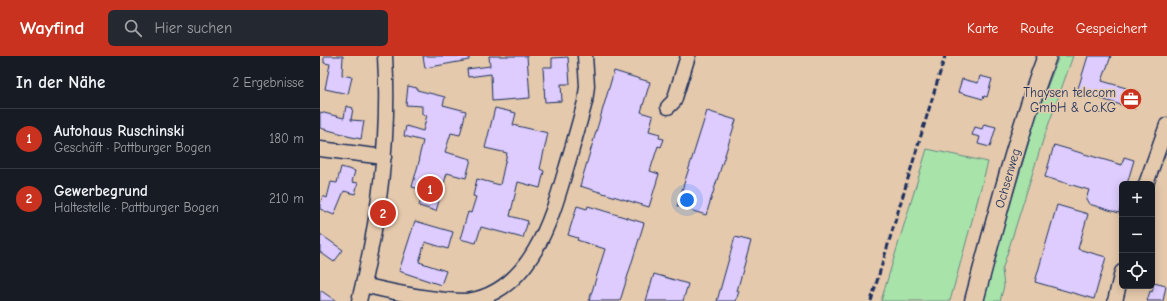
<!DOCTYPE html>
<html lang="de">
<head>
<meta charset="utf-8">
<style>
	:root { --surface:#171b24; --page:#242831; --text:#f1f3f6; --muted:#9ea1a6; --line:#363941; --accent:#c8321e }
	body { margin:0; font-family:"Comic Neue",sans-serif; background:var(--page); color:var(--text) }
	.controls { position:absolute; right:12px; bottom:12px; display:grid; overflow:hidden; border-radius:6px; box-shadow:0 2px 10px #0003 }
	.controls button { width:36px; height:36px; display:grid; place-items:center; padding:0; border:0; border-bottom:1px solid var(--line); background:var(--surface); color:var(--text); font:20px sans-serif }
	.you { position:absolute; left:367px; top:144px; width:14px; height:14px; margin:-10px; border:3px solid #fff; border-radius:50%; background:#1a73e8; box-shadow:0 0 0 6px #1a73e833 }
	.badge { display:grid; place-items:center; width:26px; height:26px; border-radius:50%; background:var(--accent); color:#fff; font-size:13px; font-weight:700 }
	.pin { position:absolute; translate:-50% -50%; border:2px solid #fff; box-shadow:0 1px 4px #0006 }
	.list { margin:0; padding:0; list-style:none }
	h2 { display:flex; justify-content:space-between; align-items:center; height:52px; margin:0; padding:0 16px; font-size:17px }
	h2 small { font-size:13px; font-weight:400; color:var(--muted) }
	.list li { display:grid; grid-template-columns:26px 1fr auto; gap:12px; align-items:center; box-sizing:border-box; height:60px; padding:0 16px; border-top:1px solid var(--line) }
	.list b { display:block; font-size:15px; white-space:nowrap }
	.list p { margin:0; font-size:13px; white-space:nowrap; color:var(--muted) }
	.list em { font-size:13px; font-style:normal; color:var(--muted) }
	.icon { flex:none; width:22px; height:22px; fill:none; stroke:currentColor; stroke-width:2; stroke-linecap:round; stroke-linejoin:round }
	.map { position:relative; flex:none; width:847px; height:245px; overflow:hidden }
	header { display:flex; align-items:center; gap:24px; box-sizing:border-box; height:56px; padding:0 20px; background:var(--accent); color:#fff }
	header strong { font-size:19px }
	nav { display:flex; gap:22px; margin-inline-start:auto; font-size:14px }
	.search { width:280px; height:36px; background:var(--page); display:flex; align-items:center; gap:10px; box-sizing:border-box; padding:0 14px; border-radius:6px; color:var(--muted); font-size:15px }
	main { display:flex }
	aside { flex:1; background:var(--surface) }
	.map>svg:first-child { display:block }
	.green { fill:#a8e3a9; stroke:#628984 }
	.building { fill:#ddccfd; stroke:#1b2f5e }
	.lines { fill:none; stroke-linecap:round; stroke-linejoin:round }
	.minor-casing { stroke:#1b2f5e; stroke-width:17 }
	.major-casing { stroke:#1b2f5e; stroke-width:21 }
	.minor { stroke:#e5c9ac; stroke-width:14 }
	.major { stroke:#e5c9ac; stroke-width:18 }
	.rail { stroke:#1b2f5e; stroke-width:3; stroke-dasharray:6 3; stroke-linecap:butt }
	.labels { text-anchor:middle; stroke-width:3; stroke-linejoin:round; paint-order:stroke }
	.poi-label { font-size:13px; fill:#1b2f5e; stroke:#e5c9ac; text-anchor:end }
	.street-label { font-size:13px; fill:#1b2f5e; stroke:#e5c9ac }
</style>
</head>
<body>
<header>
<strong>Wayfind</strong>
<div class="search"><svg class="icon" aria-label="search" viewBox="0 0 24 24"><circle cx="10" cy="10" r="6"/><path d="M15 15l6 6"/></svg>Hier suchen</div>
<nav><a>Karte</a><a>Route</a><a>Gespeichert</a></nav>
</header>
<main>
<aside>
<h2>In der Nähe<small>2 Ergebnisse</small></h2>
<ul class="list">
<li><span class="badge">1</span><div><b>Autohaus Ruschinski</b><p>Geschäft · Pattburger Bogen</p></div><em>180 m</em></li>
<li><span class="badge">2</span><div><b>Gewerbegrund</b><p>Haltestelle · Pattburger Bogen</p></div><em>210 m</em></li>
</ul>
</aside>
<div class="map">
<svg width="847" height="245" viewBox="0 0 847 245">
	<rect width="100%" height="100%" fill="#e5c9ac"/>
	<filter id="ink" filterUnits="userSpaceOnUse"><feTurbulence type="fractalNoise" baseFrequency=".025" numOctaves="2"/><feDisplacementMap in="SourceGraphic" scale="8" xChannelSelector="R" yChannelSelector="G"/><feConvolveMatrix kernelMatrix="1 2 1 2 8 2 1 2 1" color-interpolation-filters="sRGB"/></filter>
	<g filter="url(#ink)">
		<path class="green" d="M739,0H753L723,84L682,214L684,230L680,245H663L670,217L717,58Z
			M607,93L668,106L630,245H561Z"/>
		<path class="building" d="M4,0H23L22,19L32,21L28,38L5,33L10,8L4,7Z
			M103,0H149V4L105,12Z
			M169,0H207L210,42L172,45L171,18L148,21L147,13L170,10Z
			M768,0H791L782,25L820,36L815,53L757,36Z
			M248,1L250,28H241L242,45L225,46L223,11H232V2Z
			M294,15L330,26L321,56L333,60L329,75L340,78L339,82L344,83L341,91L338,90L330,115L339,118L329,151L260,130Z
			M660,20L672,23L667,41L664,40L663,43L638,36L642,23L658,27Z
			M88,30L97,32V34L125,41L123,49L146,55L140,79L131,77L125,96L151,103L146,122L127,117L116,155L99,150L104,134L92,131L100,102L99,101L103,85L84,80L86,70L103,75L107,59L102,58V50L86,49Z
			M26,50L33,52L31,64L44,65L41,83L27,80V79L0,72V56L24,62Z
			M175,52L196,57L193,69L228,77L220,113L224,115L220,132L198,126L190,160L208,165L203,182L161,171L156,187L140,183L148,156L151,157L156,141L153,140L157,123L180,129L187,97L165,92Z
			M387,55L416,64L386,159L357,150Z
			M664,68L676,71L670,91L658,88L660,81L652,79L655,71L662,73Z
			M734,89L802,109L804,101L814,104L807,128H802V146L799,157L769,148L766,143L769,134L725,121Z
			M21,111L35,115L32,126L38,127L35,138L24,135L14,159L0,153V148L3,140L7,142L11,126L17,127Z
			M737,149L768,158L758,193L786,201L774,243L715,226Z
			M257,150L267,153L268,150L324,167L300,245H269L285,193L257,184L258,182L248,179Z
			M95,165L133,176L128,193L105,186L99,206L126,215L121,229L79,215Z
			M0,178L23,194L14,206L0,196Z
			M415,181L431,185L417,235H419L416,245H397Z
			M334,218L368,228L363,245H326Z
			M834,227L846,230L843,245H827L830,235L832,236Z
			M0,234L16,245H0Z"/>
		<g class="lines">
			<g class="minor-casing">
				<path id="minor" d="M348,51L354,45L368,0
					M0,93L64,101
					M826,128L847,69
					M43,229C76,237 113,245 147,245C210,236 231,165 246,113C253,90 259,68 265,46L267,30L265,0
					M39,245C59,165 70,82 65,0
					M795,245L802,216"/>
			</g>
			<g class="major-casing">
				<path id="major" d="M654,245C676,163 697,80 727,0"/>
			</g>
			<use href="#minor" class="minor"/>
			<use href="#major" class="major"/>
			<path class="rail" d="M551,245L625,0"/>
		</g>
	</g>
	<defs>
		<g id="office-disc" transform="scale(1.15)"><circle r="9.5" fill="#c8321e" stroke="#e5c9ac"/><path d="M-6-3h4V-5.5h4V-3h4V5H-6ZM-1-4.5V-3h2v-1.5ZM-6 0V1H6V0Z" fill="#fff"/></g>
	</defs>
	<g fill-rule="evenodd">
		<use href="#office-disc" x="811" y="43"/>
	</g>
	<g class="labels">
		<g class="poi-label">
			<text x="796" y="41">Thaysen telecom<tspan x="796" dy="15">GmbH &amp; Co.KG</tspan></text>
		</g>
		<g class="street-label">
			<text transform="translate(687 122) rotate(-74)" y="5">Ochsenweg</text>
		</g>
	</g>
</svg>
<div class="controls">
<button>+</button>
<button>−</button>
<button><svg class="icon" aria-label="locate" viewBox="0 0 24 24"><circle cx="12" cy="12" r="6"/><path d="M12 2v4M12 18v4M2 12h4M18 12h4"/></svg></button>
</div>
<div class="you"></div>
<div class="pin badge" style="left:110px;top:133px">1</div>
<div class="pin badge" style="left:63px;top:157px">2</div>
</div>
</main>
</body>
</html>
